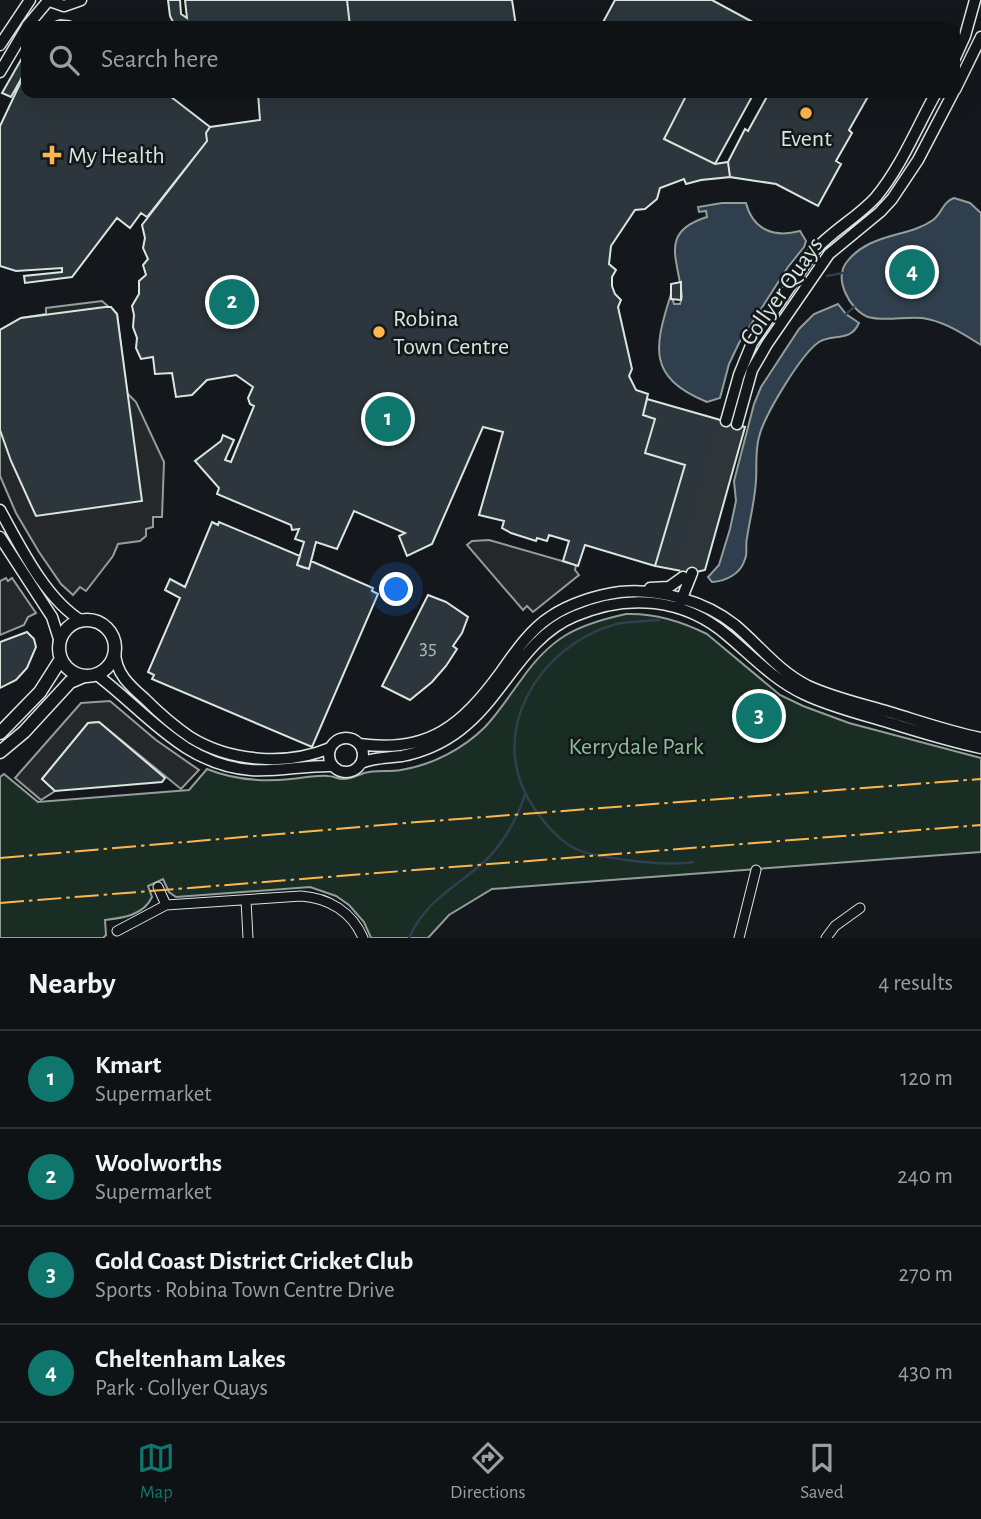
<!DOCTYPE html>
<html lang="en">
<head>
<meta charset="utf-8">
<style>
	:root { --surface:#0f1215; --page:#1d2022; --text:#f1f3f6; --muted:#9b9ea0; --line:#2f3234; --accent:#0f766e }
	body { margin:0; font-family:"Alegreya Sans",sans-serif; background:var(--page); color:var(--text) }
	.you { position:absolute; left:397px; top:590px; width:24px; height:24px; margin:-18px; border:5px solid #fff; border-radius:50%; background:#1a73e8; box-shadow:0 0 0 10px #1a73e833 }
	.badge { display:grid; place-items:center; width:46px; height:46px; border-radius:50%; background:var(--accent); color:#fff; font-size:23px; font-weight:700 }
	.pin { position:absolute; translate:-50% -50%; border:4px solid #fff; box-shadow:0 2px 7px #0006 }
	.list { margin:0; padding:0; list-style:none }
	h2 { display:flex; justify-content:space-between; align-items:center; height:91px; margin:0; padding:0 28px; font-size:30px }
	h2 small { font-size:23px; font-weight:400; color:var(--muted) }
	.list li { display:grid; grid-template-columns:46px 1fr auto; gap:21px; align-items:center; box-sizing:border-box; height:98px; padding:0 28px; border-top:2px solid var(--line) }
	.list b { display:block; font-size:26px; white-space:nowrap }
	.list p { margin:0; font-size:23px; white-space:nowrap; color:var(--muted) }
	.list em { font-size:23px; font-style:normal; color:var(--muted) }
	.icon { flex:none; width:38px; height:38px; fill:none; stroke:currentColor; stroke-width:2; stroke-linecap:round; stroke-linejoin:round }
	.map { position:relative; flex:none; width:981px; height:938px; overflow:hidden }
	.search { position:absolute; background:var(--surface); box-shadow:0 7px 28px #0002; left:21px; right:21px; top:21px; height:77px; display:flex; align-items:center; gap:18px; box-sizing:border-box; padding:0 24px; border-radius:14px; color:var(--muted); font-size:26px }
	.sheet { height:483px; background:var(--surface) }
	nav { display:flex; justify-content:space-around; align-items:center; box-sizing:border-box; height:98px; border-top:2px solid var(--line); background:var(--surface); font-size:19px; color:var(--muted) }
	nav a { display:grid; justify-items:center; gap:4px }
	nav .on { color:var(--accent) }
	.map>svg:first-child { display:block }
	.green { fill:#1a2d24; stroke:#939e99; stroke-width:2 }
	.parking { fill:#24282b; stroke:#939e99; stroke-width:2 }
	.water { fill:#2f3f4d; stroke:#939e99; stroke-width:2 }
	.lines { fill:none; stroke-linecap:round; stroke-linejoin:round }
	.stream { stroke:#2f3f4d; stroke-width:2.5 }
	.building { fill:#2c363c; stroke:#d8e6dc; stroke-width:2 }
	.tertiary-tunnel { stroke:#313739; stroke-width:10; stroke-dasharray:10 5; stroke-linecap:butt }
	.minor-casing { stroke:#d8e6dc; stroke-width:11 }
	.tertiary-casing { stroke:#d8e6dc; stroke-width:13 }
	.secondary-casing { stroke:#d8e6dc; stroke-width:15 }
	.minor { stroke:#14181c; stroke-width:9 }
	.tertiary { stroke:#14181c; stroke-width:10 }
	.secondary { stroke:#14181c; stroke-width:12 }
	.power { stroke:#ffb74d; stroke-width:2; stroke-dasharray:24 5 3.5 5; stroke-linecap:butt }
	.poi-dot { fill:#ffb74d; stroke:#14181c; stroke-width:2.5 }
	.labels { text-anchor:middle; stroke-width:5; stroke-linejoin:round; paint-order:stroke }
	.number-label { font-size:21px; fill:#adbab4 }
	.poi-label { font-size:24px; fill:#d8e6dc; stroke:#14181c; text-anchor:start }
	.street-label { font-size:24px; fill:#d8e6dc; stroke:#14181c }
	.park-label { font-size:24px; fill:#8ac095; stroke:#14181c }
</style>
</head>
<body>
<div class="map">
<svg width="981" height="938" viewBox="0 0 981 938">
	<rect width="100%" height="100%" fill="#14181c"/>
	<path class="green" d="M626,614C655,613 681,621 707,634L780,695L803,706L849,723L981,758V852L492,889L449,915L428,938H371L364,922L349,905L336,896L310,887L176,897L169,892L163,879L148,886L152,897C144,915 123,918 105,920L106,935L103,938H0V777L4,774L38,802L189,790L207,769C234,780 262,782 291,779C303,778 316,775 328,776C333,776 338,779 343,779C352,779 356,776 364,773C375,770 389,772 401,770C432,765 463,749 485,727C499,712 509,696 521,680C551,637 576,625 626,614Z"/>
	<path class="parking" d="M102,301L117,314L127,393L136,402L164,462L162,517H153V527L146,529V536L140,541L118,544L113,556L86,591L80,587L73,595L61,584L39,552L16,513L0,476V330L21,318L46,314V308Z
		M489,540L576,565L575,570L579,575L533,612L527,606L523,610L467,545L472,541Z
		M6,578L8,581L12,578L36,613L28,617L24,625L0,635V581Z
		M110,701L156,740L199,770L181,789L99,722L88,723L42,779L55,791L41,800L15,778L81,703Z"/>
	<path class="water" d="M954,198L970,203L981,213V345C963,334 944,321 922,318C906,316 884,322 868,317C850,310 834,280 846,263C869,232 908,238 933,220C942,214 942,202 954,198Z
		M722,203H746C753,230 774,238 800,231L806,241L804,247L788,267L739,343L729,364L720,398L707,402C647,377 654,348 671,294L674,304H680L682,297C679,260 658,232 707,217L706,211L699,212L698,207Z
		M838,304L846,314L859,323C850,343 833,333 819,342C801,354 764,416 759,437C755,451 757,466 756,480C755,500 750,518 747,538C745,545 748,553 745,559C741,574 726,581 712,582L708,577L719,565L730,529L736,501L734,481L754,404L761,387L799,329L814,314Z"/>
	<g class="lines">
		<path class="stream" d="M827,276L842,273
			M846,314L854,307
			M659,620C645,621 630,621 616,624C537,646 484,736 534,808C545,824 559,841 576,849C590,856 618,859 634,861C654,863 672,865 693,862
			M409,938C427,897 460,886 489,857C506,839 517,818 525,795"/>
	</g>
	<path class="building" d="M168,0H180L181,14L187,18L185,0H347L350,26H175L170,16Z
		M347,0H512L516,26H350Z
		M615,0H712L760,26H601Z
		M60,20L70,21L79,26H43Z
		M26,51V70L11,97L2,93Z
		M26,71V93H166L210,127L206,133L207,141L147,217L141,213L130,228L117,218L72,277L25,283L24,276L62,272V268L16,271L0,266V126Z
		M258,93H674L685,98L664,139L715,164L728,162L730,177L701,180L686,184L684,179L660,188L657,199L645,209L635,210L611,246L609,264L616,270L612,277V286L615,294L621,300L618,307L632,369L629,376L636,390L648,394L643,415L655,419L645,453L685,465L655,566L585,545L578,566L563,561L569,541L549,535L547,541L537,538L536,541L511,533L502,528L504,521L479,515L503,432L483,427L432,544L407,556L399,536L405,533L354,511L337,549L316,542L309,569L302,567L297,565L304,542L295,539L299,529L292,530L291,525L217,494L219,488L195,461L221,441L223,435L234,440L225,460L231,462L254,406L250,404L248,398L253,387L236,375L207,380L192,395L176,397L172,373L155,374L153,357L141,359L136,348L137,338L133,327L134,315L132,306L139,294V281L146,275L143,265L148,259L143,248L145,238L142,225L207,141L206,133L210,127L260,120Z
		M674,93H754L715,164L664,139L685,98Z
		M769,93H870L849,130L852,133L836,161L841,164L818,206L776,184L730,177L728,162L745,129L748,131Z
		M681,282V300L671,299V284Z
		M105,307H111L117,314L142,501L36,516L11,461L0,430V330L21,318Z
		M647,399L745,427L705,570L692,573L655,566L685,465L645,453L655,419L643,415Z
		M212,522L218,525L219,522L300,556L297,565L309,569L311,561L373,588L372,591L378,594L312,747L152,679L154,675L148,672L180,598L165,590L170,579L185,587Z
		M428,595L446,602L468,617L462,633L453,646L457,649L446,666L432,682L410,700L382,686Z
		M27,632L34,639L36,647L27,668L16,680L0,688V642Z
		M99,722L165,778L162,782L55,791L42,779L88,723Z"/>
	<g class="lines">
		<path class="tertiary-tunnel" d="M685,572L726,421
			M692,573L737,424"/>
		<g class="minor-casing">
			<path id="minor" d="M158,887L166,905
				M246,900L248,938
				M117,931L166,905L301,896C329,898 352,912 363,938
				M739,938L756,870
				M826,938L835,926L860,908"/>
		</g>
		<g class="tertiary-casing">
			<path id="tertiary" d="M47,0L64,6L81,0
				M27,26L48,1
				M0,45L30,0
				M955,58L965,36L975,0
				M0,72L26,28
				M955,90L981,37
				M726,421L739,375L752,343L815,250C833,230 858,217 876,197C901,167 917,127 936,93
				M737,424L752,370L767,344L829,254L880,212L892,199L918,160L953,93
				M0,510C20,546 46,600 82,621
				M0,537L52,617L60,642
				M650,588L669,587L683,577
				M680,603L692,573
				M115,651C115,673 130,686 145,699C159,713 174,726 190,737C230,762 287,766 330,748
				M97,675C146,712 184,765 251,770C278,772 306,765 333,766
				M329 755a17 17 0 1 1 34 0a17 17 0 1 1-34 0Z
				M359,744C429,754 462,725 501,672C515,652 530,630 550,617C569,604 597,595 620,592C658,588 705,601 735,625C760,646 778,671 808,686C834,698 862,704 889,712C919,721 950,732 981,738
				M361,763C375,757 387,758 402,756C422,752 443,743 460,730C504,697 522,638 575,616C628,593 684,598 728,636C753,657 774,680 804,694C829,706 857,713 884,721C916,731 948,741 981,748"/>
		</g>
		<g class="secondary-casing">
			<path id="secondary" d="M59 648a28 28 0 1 1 56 0a28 28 0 1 1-56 0Z
				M0,733L40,692L61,659
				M0,752L24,732L70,682L84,676"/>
		</g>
		<use href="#minor" class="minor"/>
		<use href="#tertiary" class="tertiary"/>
		<use href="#secondary" class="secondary"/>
		<path class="power" d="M0,858L406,823L981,779
			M0,903L981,825"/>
	</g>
	<g class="poi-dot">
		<circle cx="806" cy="113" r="7"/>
		<path d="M48.5 144.5h7v7h7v7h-7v7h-7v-7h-7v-7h7z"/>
		<circle cx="379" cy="332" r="7"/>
	</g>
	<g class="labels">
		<g class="number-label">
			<text x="428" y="654">35</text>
		</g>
		<g class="poi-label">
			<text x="806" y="146" text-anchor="middle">Event</text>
			<text x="68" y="163">My Health</text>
			<text x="393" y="326">Robina<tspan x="393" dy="28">Town Centre</tspan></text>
		</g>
		<g class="street-label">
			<text transform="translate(781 291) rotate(-55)" y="8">Collyer Quays</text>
		</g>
		<g class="park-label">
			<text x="636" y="754">Kerrydale Park</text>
		</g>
	</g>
</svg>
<div class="you"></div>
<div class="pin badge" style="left:388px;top:419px">1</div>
<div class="pin badge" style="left:232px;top:302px">2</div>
<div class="pin badge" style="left:759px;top:716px">3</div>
<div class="pin badge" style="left:912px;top:272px">4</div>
<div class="search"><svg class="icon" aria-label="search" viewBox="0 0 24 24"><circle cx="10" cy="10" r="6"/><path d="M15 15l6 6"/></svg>Search here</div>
</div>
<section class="sheet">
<h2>Nearby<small>4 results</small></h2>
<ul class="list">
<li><span class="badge">1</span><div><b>Kmart</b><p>Supermarket</p></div><em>120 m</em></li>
<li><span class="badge">2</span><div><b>Woolworths</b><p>Supermarket</p></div><em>240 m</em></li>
<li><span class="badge">3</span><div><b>Gold Coast District Cricket Club</b><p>Sports · Robina Town Centre Drive</p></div><em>270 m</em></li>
<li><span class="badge">4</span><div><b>Cheltenham Lakes</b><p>Park · Collyer Quays</p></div><em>430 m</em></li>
</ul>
</section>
<nav>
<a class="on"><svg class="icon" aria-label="map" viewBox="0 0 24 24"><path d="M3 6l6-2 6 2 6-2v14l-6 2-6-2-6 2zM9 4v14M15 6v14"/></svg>Map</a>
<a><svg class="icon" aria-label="directions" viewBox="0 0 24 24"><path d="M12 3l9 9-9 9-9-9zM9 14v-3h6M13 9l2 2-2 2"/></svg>Directions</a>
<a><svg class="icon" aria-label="saved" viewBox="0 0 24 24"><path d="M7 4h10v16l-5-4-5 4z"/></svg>Saved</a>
</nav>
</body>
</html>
